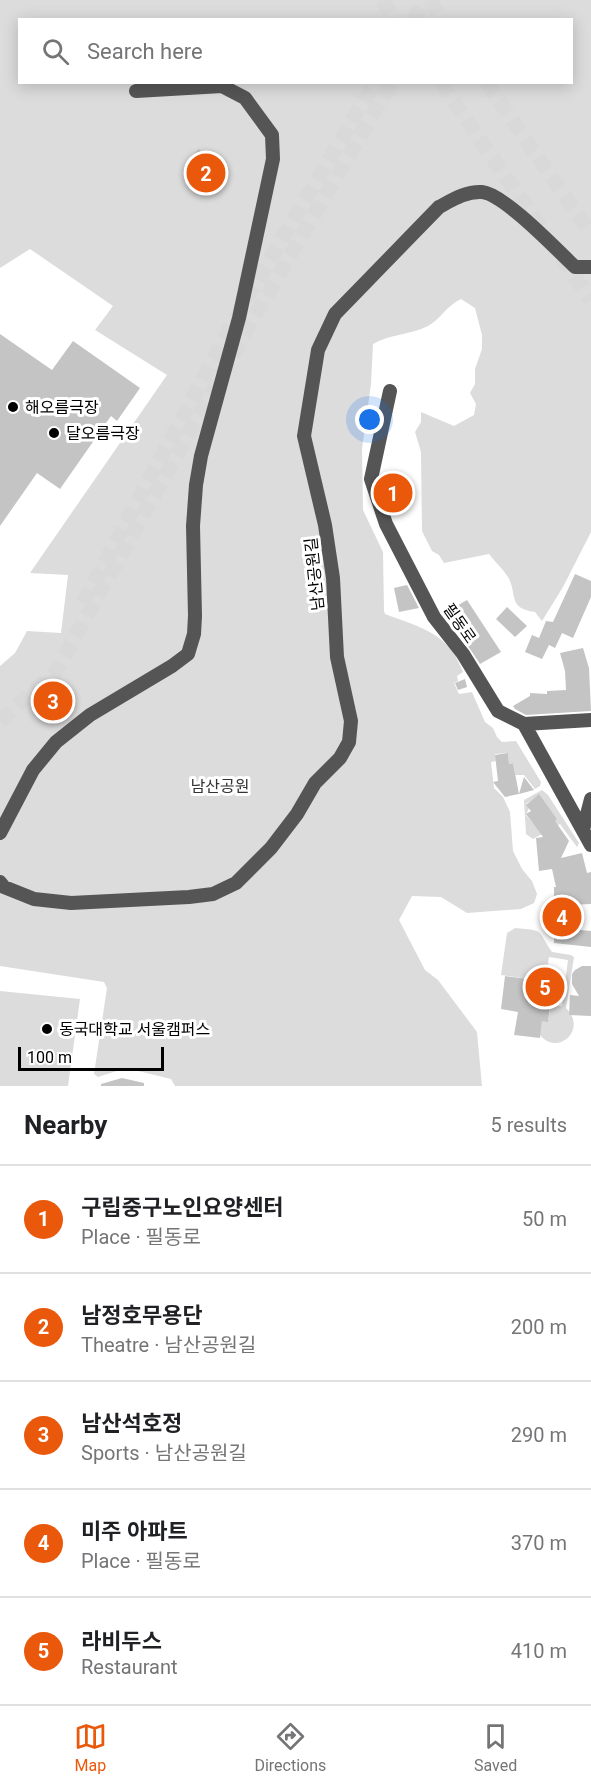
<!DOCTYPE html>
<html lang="en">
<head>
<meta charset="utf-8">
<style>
	:root { --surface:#fff; --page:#f6f6f6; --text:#202124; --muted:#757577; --line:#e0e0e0; --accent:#ea580c }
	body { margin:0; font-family:Roboto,"Noto Sans KR",sans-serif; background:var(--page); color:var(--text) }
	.scale { position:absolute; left:18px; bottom:15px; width:146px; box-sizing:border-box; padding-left:6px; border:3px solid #000; border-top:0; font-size:16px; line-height:21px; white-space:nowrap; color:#000; -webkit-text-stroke:4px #fff; paint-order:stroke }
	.you { position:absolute; left:370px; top:420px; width:21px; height:21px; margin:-15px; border:4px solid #fff; border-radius:50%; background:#1a73e8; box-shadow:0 0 0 9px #1a73e833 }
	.badge { display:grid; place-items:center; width:39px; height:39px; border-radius:50%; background:var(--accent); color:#fff; font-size:20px; font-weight:700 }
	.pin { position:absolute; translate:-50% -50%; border:3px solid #fff; box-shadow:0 2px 6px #0006 }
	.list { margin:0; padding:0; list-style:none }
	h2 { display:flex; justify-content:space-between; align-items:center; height:78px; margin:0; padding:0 24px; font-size:26px }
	h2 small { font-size:20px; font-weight:400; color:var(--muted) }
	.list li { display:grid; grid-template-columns:39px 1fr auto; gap:18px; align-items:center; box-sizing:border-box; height:108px; padding:0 24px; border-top:2px solid var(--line) }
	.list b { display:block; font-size:22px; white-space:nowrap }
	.list p { margin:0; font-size:20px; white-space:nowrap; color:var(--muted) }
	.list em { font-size:20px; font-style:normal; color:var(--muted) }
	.icon { flex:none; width:33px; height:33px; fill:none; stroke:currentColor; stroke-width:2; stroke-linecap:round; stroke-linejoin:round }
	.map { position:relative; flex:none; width:591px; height:1086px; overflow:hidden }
	.search { position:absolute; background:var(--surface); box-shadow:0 3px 15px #0003; left:18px; right:18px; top:18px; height:66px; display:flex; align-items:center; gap:15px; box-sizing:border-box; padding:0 21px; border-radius:0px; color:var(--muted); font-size:22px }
	.sheet { height:618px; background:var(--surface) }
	nav { display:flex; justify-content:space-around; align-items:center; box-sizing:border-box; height:84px; border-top:2px solid var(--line); background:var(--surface); font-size:16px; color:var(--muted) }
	nav a { display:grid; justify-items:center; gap:3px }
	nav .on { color:var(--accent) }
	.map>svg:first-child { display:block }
	.green { fill:#dcdcdc; fill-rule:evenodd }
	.building { fill:#c4c4c4 }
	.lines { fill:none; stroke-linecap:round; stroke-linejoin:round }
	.major-tunnel { stroke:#d9d9d9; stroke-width:15; stroke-dasharray:15 8; stroke-linecap:butt }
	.minor { stroke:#555; stroke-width:14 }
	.poi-dot { fill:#000; stroke:#fff; stroke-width:2 }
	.labels { text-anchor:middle; stroke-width:6; stroke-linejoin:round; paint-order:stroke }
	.poi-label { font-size:16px; fill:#000; stroke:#fff; text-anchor:start }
	.street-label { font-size:16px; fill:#000; stroke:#fff }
	.park-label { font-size:16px; fill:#333; stroke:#fff }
</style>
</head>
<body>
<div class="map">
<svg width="591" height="1086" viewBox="0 0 591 1086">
	<rect width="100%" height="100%" fill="#fff"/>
	<path class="green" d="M0,0H591V532L563,587L542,621L535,612C507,608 518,595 508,577C503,569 495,562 489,554L444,563L439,555L432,551L422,531L421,452L415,432L421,422V412L454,426L474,415L476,404L470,393L475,384V369L482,349V335L475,308L461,299C447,305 440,320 428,326C410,335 390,334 373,344L371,384L362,449L363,510L383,552L384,611L385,614C421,628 448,632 463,672L457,676L458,681L454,683L459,694L472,692L485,722L493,728L497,737L502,742L516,741L541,782L540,786L535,789L524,775H512V773L515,772L513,763L509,764L508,753L495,754L496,761L491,762L494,788L503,797L510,812L513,851L522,869L532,881L537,894L534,903L521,909L467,913L441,897L412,896L399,920L425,970L438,980L477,1032L482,1086H175L171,1079L126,1068L98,1077L94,1074L107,988L104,982L0,966V666L15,653L27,631L61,633L68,575L30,573L167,375L95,330L113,306L30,249L0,268ZM20,20H572V82H20Z
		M542,790L548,795L579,843L577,847L560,824L533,839L526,834L524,800ZM539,795L557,819L539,831L526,815L529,808L526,804Z
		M515,928C546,931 536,929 552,952L571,955L574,957L566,1008C588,1029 558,1057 540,1035L542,1021H548L551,1006H562L568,960L549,957L545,981L501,975L507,933Z
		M0,991L80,999L68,1086H0Z"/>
	<path class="building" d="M199,149L226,181L218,188L190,157Z
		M0,334L52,370L73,341L140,388L117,421L111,416L60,489L37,473L0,526Z
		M396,482L398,488L405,485L410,501L403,504L401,499L388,503L382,484L385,483L386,485Z
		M575,574L591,581V597L573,638L562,633L555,648L549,645L542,659L525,652L532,635L539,638L546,621L553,622Z
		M407,585L419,608L399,612L394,588Z
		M467,600L501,652L480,664L460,634L443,614Z
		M507,607L527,626L515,637L496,619Z
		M583,648L589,668L591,711L526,715L515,709L513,706L530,696V693L547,694V691L566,690L565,671L560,653Z
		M465,679L467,687L458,690L455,683Z
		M508,753L509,764L513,763L519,794L505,797L493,782L498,781L495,755Z
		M524,777L534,790L519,794Z
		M539,794L557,819L555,821L569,841L561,858L582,853L587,873L591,872V904L569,905L570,929L591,931V947L554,943V887H556L552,869L539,871L536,838L543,837L526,814L531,811L526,805Z
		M582,966H591V1016L569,1015L570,995L579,996L572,984V974L575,970Z
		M505,976L545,981L544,986L553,987L548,1022L542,1021L540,1038L514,1035L518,1012L501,1009Z
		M122,1078L144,1083V1086H101V1084Z"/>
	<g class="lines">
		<path class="major-tunnel" d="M382,0L396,20
			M429,0L442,20
			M413,20L425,0
			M440,82L546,235
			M486,82L591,234
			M561,257L591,300
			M83,603L238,313L375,82
			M0,721L56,671L250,324L392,82"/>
		<path class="minor" d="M390,391L371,479L386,524L434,617L463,654L498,711L524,724L591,845
			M524,724L591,720
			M583,830L591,799
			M0,833L33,770L56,742L90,715L172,666L188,654L194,634L195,616L193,526L196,485L201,456L239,318L273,159L272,135L245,98L222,86L136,91
			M0,882L4,887L34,899L71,903L189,897L213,894L236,883L271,848L297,814L315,783L340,758L349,742L351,721L337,657L333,578L325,525L304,436L318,350L335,314L439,207C452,200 466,191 482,192C504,194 557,250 575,267H591"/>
	</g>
	<g class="poi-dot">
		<circle cx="13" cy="407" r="6"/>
		<circle cx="54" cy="433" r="6"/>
		<circle cx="47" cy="1029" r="6"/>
	</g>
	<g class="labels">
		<g class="poi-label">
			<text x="25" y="413">해오름극장</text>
			<text x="66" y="439">달오름극장</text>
			<text x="59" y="1035">동국대학교 서울캠퍼스</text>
		</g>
		<g class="street-label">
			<text transform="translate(314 574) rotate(-96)" y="6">남산공원길</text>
			<text transform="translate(460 623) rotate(55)" y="6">필동로</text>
		</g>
		<g class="park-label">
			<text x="220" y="792">남산공원</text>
		</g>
	</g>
</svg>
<div class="scale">100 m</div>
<div class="you"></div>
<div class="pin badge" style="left:393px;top:493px">1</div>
<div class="pin badge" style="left:206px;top:173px">2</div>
<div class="pin badge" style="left:53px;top:701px">3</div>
<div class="pin badge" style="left:562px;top:917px">4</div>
<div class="pin badge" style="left:545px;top:987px">5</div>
<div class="search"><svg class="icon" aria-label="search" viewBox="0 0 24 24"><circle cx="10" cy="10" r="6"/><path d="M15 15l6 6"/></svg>Search here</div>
</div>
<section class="sheet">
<h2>Nearby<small>5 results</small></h2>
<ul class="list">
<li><span class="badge">1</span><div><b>구립중구노인요양센터</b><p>Place · 필동로</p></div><em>50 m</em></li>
<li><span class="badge">2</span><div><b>남정호무용단</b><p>Theatre · 남산공원길</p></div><em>200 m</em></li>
<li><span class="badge">3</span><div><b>남산석호정</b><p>Sports · 남산공원길</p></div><em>290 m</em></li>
<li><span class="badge">4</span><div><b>미주 아파트</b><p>Place · 필동로</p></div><em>370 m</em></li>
<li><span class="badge">5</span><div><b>라비두스</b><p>Restaurant</p></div><em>410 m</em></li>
</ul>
</section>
<nav>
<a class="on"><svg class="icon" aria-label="map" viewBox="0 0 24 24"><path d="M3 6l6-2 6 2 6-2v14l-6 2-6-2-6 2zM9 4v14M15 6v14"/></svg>Map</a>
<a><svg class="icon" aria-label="directions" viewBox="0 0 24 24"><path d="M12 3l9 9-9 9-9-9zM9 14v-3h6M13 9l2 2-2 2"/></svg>Directions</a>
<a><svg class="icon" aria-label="saved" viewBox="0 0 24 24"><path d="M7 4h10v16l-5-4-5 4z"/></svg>Saved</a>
</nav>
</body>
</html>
